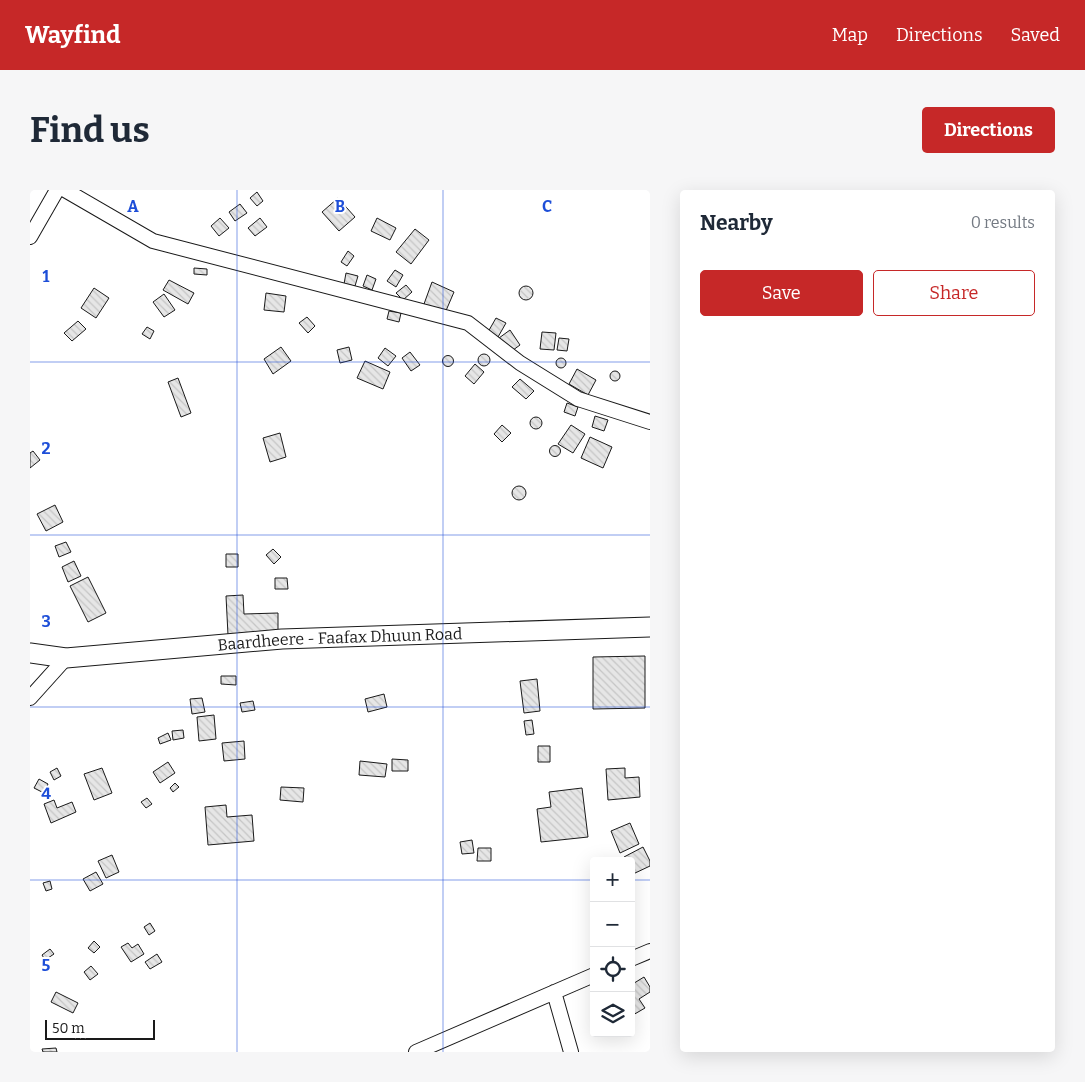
<!DOCTYPE html>
<html lang="en">
<head>
<meta charset="utf-8">
<style>
	:root { --surface:#fff; --page:#f6f6f7; --text:#1f2937; --muted:#747a83; --line:#e0e1e3; --accent:#c62828 }
	body { margin:0; font-family:Bitter,serif; background:var(--page); color:var(--text) }
	.controls { position:absolute; right:15px; bottom:15px; display:grid; overflow:hidden; border-radius:5px; box-shadow:0 5px 20px #0002 }
	.controls button { width:45px; height:45px; display:grid; place-items:center; padding:0; border:0; border-bottom:1px solid var(--line); background:var(--surface); color:var(--text); font:25px sans-serif }
	.scale { position:absolute; left:15px; bottom:12px; width:110px; box-sizing:border-box; padding-left:5px; border:2px solid #1a1a1a; border-top:0; font-size:14px; line-height:18px; white-space:nowrap; color:#1a1a1a; -webkit-text-stroke:4px #fff; paint-order:stroke }
	.list { margin:0; padding:0; list-style:none }
	h2 { display:flex; justify-content:space-between; align-items:center; height:65px; margin:0; padding:0 20px; font-size:21px }
	h2 small { font-size:16px; font-weight:400; color:var(--muted) }
	.actions { display:flex; gap:10px; padding:15px 20px }
	.actions a { flex:1; padding:11px 0; border:1px solid var(--accent); border-radius:5px; text-align:center; font-size:18px; color:var(--accent) }
	.actions .main { background:var(--accent); color:#fff }
	.icon { flex:none; width:28px; height:28px; fill:none; stroke:currentColor; stroke-width:2; stroke-linecap:round; stroke-linejoin:round }
	.map { position:relative; flex:none; width:620px; height:862px; overflow:hidden; border-radius:5px }
	header { display:flex; align-items:center; gap:30px; box-sizing:border-box; height:70px; padding:0 25px; background:var(--accent); color:#fff }
	header strong { font-size:24px }
	nav { display:flex; gap:28px; margin-inline-start:auto; font-size:18px }
	.intro { display:flex; align-items:center; justify-content:space-between; box-sizing:border-box; height:120px; padding:0 30px }
	h1 { margin:0; font-size:35px }
	.button { padding:12px 22px; border-radius:5px; background:var(--accent); color:#fff; font-size:18px; font-weight:700 }
	main { display:flex; gap:30px; padding:0 30px }
	aside { flex:1; background:var(--surface); border-radius:5px; box-shadow:0 5px 20px #0002 }
	.map>svg:first-child { display:block }
	.building { fill:url(#building-back-hatch); stroke:#1a1a1a }
	.lines { fill:none; stroke-linecap:round; stroke-linejoin:round }
	.minor-casing { stroke:#1a1a1a; stroke-width:16 }
	.secondary-casing { stroke:#1a1a1a; stroke-width:21 }
	.minor { stroke:#fff; stroke-width:14 }
	.secondary { stroke:#fff; stroke-width:19 }
	.grid { fill:none; stroke:#1d4ed8; stroke-width:1; stroke-opacity:0.55 }
	.labels { text-anchor:middle; stroke-width:4; stroke-linejoin:round; paint-order:stroke }
	.street-label { font-size:16px; fill:#1a1a1a; stroke:#fff }
	.grid-label { font-size:16px; text-anchor:middle; font-weight:bold; fill:#1d4ed8; stroke:#fff; stroke-width:4; stroke-linejoin:round; paint-order:stroke }
</style>
</head>
<body>
<header>
<strong>Wayfind</strong>
<nav><a>Map</a><a>Directions</a><a>Saved</a></nav>
</header>
<div class="intro"><h1>Find us</h1><a class="button">Directions</a></div>
<main>
<div class="map">
<svg width="620" height="862" viewBox="0 0 620 862">
	<defs>
		<pattern id="building-back-hatch" width="6" height="6" patternUnits="userSpaceOnUse" patternTransform="scale(1.25)"><rect width="6" height="6" fill="#e6e6e6"/><path d="M-1 5l2 2M0 0l6 6M5-1l2 2" fill="none" stroke="#c5c5c5"/></pattern>
	</defs>
	<rect width="100%" height="100%" fill="#fff"/>
	<path class="building" d="M227,2L233,11L227,16L220,8Z
		M308,8L325,27L309,41L292,22Z
		M210,14L217,23L205,31L199,22Z
		M190,28L199,38L189,46L181,36Z
		M230,28L237,37L225,46L218,38Z
		M347,28L366,38L360,50L341,41Z
		M385,39L399,50L381,74L366,62Z
		M318,61L324,66L317,76L311,72Z
		M164,78L177,79V85L164,84Z
		M365,80L373,85L366,97L357,91Z
		M316,83L328,86L325,96L314,94Z
		M337,85L346,89L342,100L333,96Z
		M139,90L164,103L158,114L133,100Z
		M402,92L424,102L415,123L394,114Z
		M376,95L382,102L373,110L366,103Z
		M489 103a7 7 0 1 1 14 0a7 7 0 1 1-14 0Z
		M64,98L79,108L66,128L51,118Z
		M236,103L256,106L254,122L234,120Z
		M134,104L145,120L134,127L123,112Z
		M359,121L371,123L369,132L357,129Z
		M277,127L285,136L278,143L269,133Z
		M466,128L476,133L468,147L458,142Z
		M48,131L56,139L42,151L34,143Z
		M117,137L124,141L120,149L112,144Z
		M480,140L490,155L479,163L469,148Z
		M512,142L526,143L524,160L510,159Z
		M529,148L539,149L537,161L527,160Z
		M251,157L261,171L243,184L234,169Z
		M319,157L322,170L310,173L307,160Z
		M355,158L366,166L358,176L348,168Z
		M380,162L390,175L381,181L372,168Z
		M448 170a6 6 0 1 1 12 0a6 6 0 1 1-12 0Z
		M412.5 171a5.5 5.5 0 1 1 11 0a5.5 5.5 0 1 1-11 0Z
		M526 173a5 5 0 1 1 10 0a5 5 0 1 1-10 0Z
		M335,171L360,182L353,199L327,188Z
		M445,174L454,182L444,194L435,186Z
		M547,179L566,190L558,205L539,194Z
		M580 186a5 5 0 1 1 10 0a5 5 0 1 1-10 0Z
		M148,188L161,223L151,227L138,192Z
		M490,189L504,201L496,209L482,197Z
		M537,213L548,217L545,226L534,222Z
		M565,226L578,230L574,241L562,237Z
		M500 233a6 6 0 1 1 12 0a6 6 0 1 1-12 0Z
		M472,235L481,243L472,252L464,244Z
		M541,235L555,244L543,263L528,254Z
		M250,243L256,267L240,272L233,248Z
		M560,247L582,257L573,278L551,268Z
		M519.5 261a5.5 5.5 0 1 1 11 0a5.5 5.5 0 1 1-11 0Z
		M3,261L10,270L0,278V263Z
		M482 303a7 7 0 1 1 14 0a7 7 0 1 1-14 0Z
		M25,315L33,332L16,341L7,324Z
		M36,352L41,362L29,367L25,356Z
		M243,359L251,367L244,374L236,365Z
		M196,364H208V377H196Z
		M44,371L51,386L38,392L32,377Z
		M58,387L76,423L58,432L40,396Z
		M245,388H257L258,399H245Z
		M213,405L214,424L248,423V442L198,445L196,406Z
		M615,466V518L563,519V467Z
		M191,486H206V495L191,494Z
		M507,489L510,521L494,523L490,491Z
		M354,504L357,517L338,522L335,509Z
		M172,508L175,522L162,524L160,509Z
		M223,511L225,520L212,522L210,513Z
		M184,525L186,549L169,551L167,527Z
		M502,530L504,544L496,545L494,531Z
		M153,540L154,548L143,550L142,541Z
		M138,543L141,550L130,554L128,548Z
		M214,551L215,569L194,571L192,553Z
		M508,556H520V572H508Z
		M362,569L378,570V581H362Z
		M330,571L357,574L355,587L329,585Z
		M138,572L145,583L130,593L123,582Z
		M27,578L31,586L24,590L20,582Z
		M72,578L82,603L64,610L54,584Z
		M595,578V588L609,587L610,607L578,610L576,579Z
		M9,589L18,594L14,603L4,598Z
		M145,593L149,597L143,602L140,598Z
		M251,597L274,598L273,612L250,610Z
		M552,598L558,647L511,652L507,619L521,617L519,602Z
		M117,608L122,614L116,618L111,612Z
		M24,610L27,618L42,612L46,622L21,633L14,614Z
		M196,615L197,627L222,625L224,651L178,655L175,617Z
		M600,633L609,654L590,663L581,641Z
		M442,650L444,663L432,664L430,652Z
		M613,657L620,671V676L603,684L601,680V671H596L594,667Z
		M448,658H461V671H447Z
		M82,665L89,682L76,688L68,671Z
		M66,682L73,694L60,701L53,689Z
		M20,691L22,699L16,701L13,693Z
		M120,733L125,741L119,745L114,737Z
		M64,751L70,757L64,763L58,758Z
		M98,753L102,758L108,754L114,764L101,772L91,757Z
		M20,759L24,764L15,770L12,765Z
		M127,764L132,772L120,779L115,772Z
		M61,776L68,784L60,790L54,782Z
		M614,787L620,797V802L609,809L615,818L603,825L601,821V795Z
		M26,802L48,813L43,823L21,812Z
		M26,858L27,862H13L12,859Z"/>
	<g class="lines">
		<g class="minor-casing">
			<path id="minor" d="M35,0L123,51L438,133L490,173L548,209L620,232
				M0,47L27,0
				M0,508L36,468
				M601,769L620,761
				M524,802L541,862
				M386,862L564,785"/>
		</g>
		<g class="secondary-casing">
			<g id="secondary">
				<path id="s1" d="M0,463L36,468L252,449L620,437"/>
			</g>
		</g>
		<use href="#minor" class="minor"/>
		<use href="#secondary" class="secondary"/>
	</g>
	<path class="grid" d="M207,0V862M413,0V862M0,172H620M0,345H620M0,517H620M0,690H564M601,690H620"/>
	<g class="labels">
		<g class="street-label">
			<text dy="6" stroke="none"><textPath href="#s1" startOffset="311">Baardheere - Faafax Dhuun Road</textPath></text>
		</g>
	</g>
	<g class="grid-label">
		<text x="103" y="22">A</text>
		<text x="310" y="22">B</text>
		<text x="517" y="22">C</text>
		<text x="16" y="92">1</text>
		<text x="16" y="264">2</text>
		<text x="16" y="437">3</text>
		<text x="16" y="609">4</text>
		<text x="16" y="781">5</text>
	</g>
</svg>
<div class="controls">
<button>+</button>
<button>−</button>
<button><svg class="icon" aria-label="locate" viewBox="0 0 24 24"><circle cx="12" cy="12" r="6"/><path d="M12 2v4M12 18v4M2 12h4M18 12h4"/></svg></button>
<button><svg class="icon" aria-label="layers" viewBox="0 0 24 24"><path d="M12 4l9 5-9 5-9-5zM3 14l9 5 9-5"/></svg></button>
</div>
<div class="scale">50 m</div>
</div>
<aside>
<h2>Nearby<small>0 results</small></h2>
<ul class="list">
</ul>
<div class="actions"><a class="main">Save</a><a>Share</a></div>
</aside>
</main>
</body>
</html>
